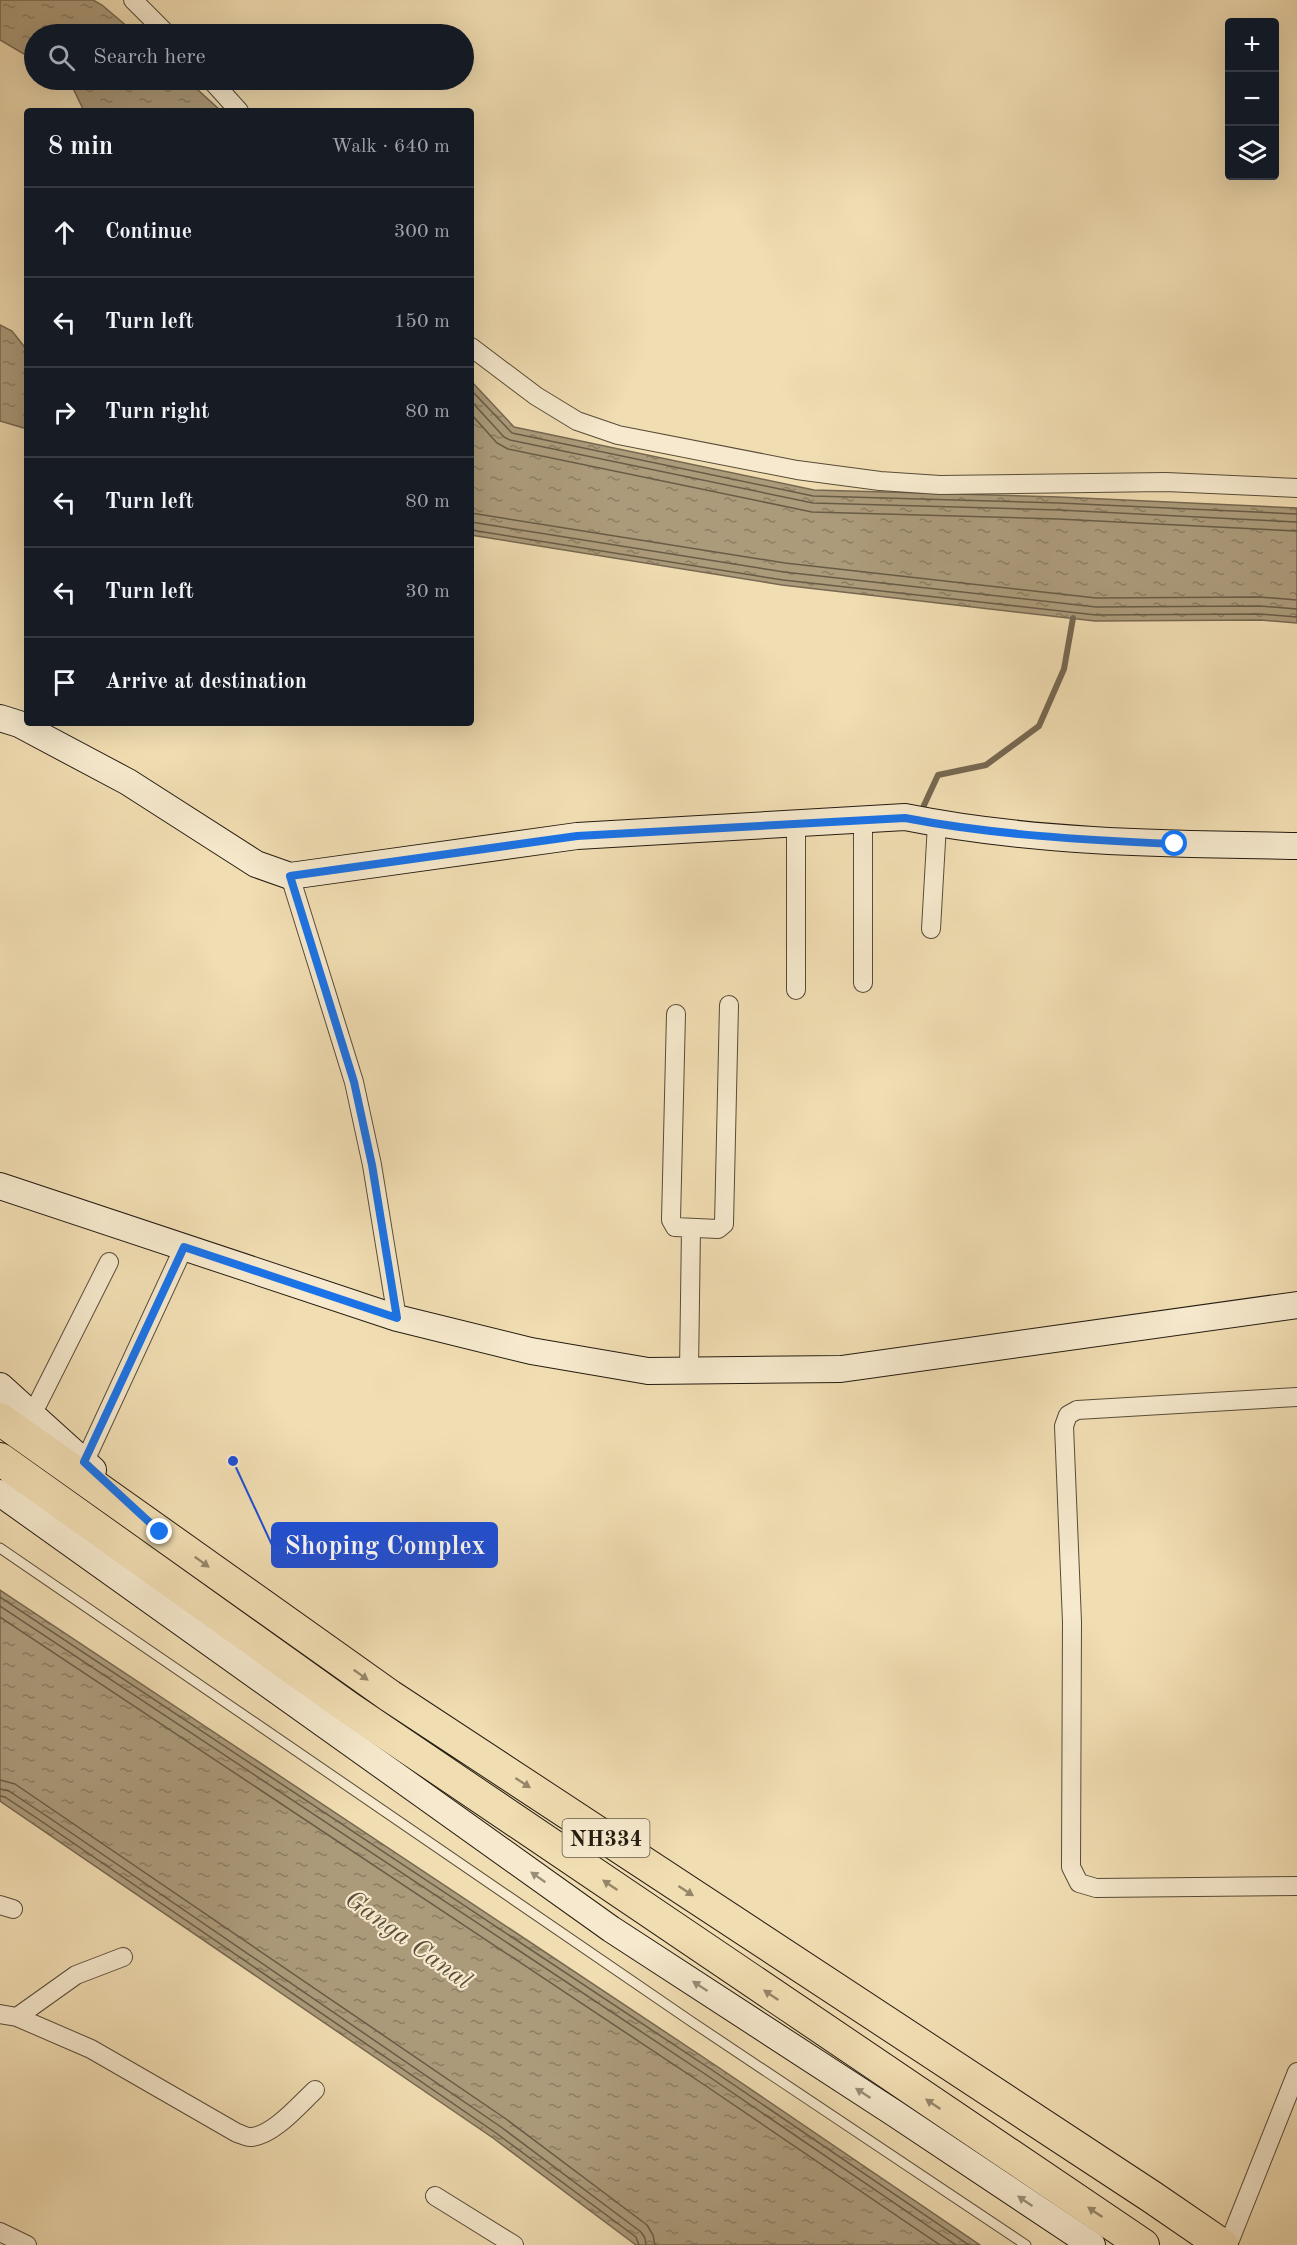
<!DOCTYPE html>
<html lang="en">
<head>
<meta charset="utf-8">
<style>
	:root { --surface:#171b24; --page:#242831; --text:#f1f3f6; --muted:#9ea1a6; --line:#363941 }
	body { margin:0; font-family:"Old Standard TT",serif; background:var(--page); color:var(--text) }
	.controls { position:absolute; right:18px; top:18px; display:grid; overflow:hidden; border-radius:6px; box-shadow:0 6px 24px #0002 }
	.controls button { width:54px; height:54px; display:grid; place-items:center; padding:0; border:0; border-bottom:2px solid var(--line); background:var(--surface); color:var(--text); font:30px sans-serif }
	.stop { position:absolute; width:18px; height:18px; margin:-14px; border:4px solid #1a73e8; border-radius:50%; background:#fff }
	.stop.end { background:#1a73e8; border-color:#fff; box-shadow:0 2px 6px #0008 }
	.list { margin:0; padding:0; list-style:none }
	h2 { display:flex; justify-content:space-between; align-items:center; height:78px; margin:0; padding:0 24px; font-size:26px }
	h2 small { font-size:20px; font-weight:400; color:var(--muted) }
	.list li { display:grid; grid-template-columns:39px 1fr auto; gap:18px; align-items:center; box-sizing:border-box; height:90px; padding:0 24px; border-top:2px solid var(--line) }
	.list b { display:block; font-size:22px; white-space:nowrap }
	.list em { font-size:20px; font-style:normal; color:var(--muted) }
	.icon { flex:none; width:33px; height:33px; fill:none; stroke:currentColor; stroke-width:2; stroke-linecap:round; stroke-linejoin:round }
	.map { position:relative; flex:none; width:1297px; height:2245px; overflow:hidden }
	.search { position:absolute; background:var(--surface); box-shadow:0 6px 24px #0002; left:24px; top:24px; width:450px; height:66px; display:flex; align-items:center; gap:15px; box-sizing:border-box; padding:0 21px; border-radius:33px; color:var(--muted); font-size:22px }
	.panel { position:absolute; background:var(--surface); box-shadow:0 6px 24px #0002; left:24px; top:108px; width:450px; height:618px; border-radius:6px }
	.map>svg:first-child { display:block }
	.water { fill:url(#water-ripples); stroke:#766851; stroke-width:1.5 }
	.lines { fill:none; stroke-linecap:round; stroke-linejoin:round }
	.shore { stroke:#685c46; stroke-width:1.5 }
	.stream { stroke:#766851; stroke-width:6 }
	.lane-casing { stroke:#584c39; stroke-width:11 }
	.street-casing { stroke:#584c39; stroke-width:20 }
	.secondary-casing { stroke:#251c11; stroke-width:28 }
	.highway-casing { stroke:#251c11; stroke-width:34 }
	.lane { stroke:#f6e9cd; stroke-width:9 }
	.street { stroke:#f6e9cd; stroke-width:18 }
	.secondary { stroke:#f6e9cd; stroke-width:26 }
	.highway { stroke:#f1ddb2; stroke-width:32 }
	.oneway { fill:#95866a }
	.oneway2 { fill:#988d78 }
	.route { stroke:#1a73e8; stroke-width:8 }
	.labels { text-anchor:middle; stroke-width:4.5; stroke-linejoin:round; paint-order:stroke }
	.shield { fill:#f6e9cd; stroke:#645a49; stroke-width:1.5 }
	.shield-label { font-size:22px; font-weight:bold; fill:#251c11 }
	.water-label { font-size:26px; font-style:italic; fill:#5b4f3b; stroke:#f6e9cd }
	.leader { fill:none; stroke:#1d4ed8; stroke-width:2 }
	.callout-dot { fill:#1d4ed8; stroke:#f6e9cd; stroke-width:2 }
	.callout { fill:#1d4ed8; stroke:#1d4ed8; stroke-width:2 }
	.callout-label { font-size:26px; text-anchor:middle; font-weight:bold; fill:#fff }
</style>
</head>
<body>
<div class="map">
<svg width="1297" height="2245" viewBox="0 0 1297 2245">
	<defs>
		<pattern id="water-ripples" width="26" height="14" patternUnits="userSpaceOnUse" patternTransform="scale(1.5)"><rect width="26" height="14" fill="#ac9b7b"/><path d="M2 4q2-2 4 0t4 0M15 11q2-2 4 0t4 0" fill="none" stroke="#8c7e63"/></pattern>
	</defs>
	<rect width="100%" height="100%" fill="#f1ddb2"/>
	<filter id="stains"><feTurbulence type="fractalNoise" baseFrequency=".00333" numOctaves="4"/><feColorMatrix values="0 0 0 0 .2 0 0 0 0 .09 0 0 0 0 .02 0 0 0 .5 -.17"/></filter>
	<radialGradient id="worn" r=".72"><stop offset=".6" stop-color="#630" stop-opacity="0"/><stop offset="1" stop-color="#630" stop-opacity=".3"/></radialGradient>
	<path class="water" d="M0,0H93L102,5L136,34H34V60L0,40Z
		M67,80H187L221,111H84L70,82Z
		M0,325L12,331L27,350V429L0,421Z
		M471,381L514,427L814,490L1059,497L1297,508V623L1261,620L1095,621L782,585L471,535Z
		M0,1590L718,2067L980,2245H636L493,2138L0,1801Z"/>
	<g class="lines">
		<path class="shore" d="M471,390L512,433L813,496L1059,503L1297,514
			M471,401L504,437L510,440L813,503L1059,510L1297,522
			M471,414L497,443L508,449L812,512L1058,519L1297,531
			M471,513L785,563L1096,598L1260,597L1297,600
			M471,522L784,572L1096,607L1260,606L1297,609
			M471,530L783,580L1096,615L1260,614L1297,617
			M0,1597L715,2072L969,2245
			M0,1606L711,2078L956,2245
			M0,1617L706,2086L940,2245
			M0,1780L15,1784L506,2119L647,2225L653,2235L655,2245
			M0,1789L9,1791L51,1819L501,2127L641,2232L645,2238L646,2245
			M0,1796L5,1797L47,1825L496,2133L636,2237L639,2245"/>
		<path class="stream" d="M920,814L938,775L986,765L1039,726L1064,669L1073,618"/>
		<g class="lane-casing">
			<path id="lane" d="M0,1548L692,2022L1026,2245"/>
		</g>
		<g class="street-casing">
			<path id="street" d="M133,0L167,34
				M211,80L239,111
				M471,347L536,396L577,421L618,435L797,470L880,481L940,485L1166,482L1297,488
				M290,876L354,1082L372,1165L397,1318
				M931,929L937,824
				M863,983V819
				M796,990V822
				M676,1014L671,1220L675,1227L718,1229L724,1224L729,1005
				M689,1371L691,1228
				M1297,1397L1077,1410L1068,1415L1064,1426L1072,1622L1071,1867L1079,1883L1096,1888L1297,1886
				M32,1415L109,1262
				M84,1463L184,1247
				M0,1905L13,1909
				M0,2014L17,2017L91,2049L237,2133C241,2134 246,2137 250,2137C272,2137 300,2104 315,2090
				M17,2017L76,1975L123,1957
				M435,2196L514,2245
				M0,2232L27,2245
				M1228,2245L1297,2072"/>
		</g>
		<g class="secondary-casing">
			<path id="secondary" d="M0,718L19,724L128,782L256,864L290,876L577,836L905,817C1034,843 1166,844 1297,846
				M0,1186L397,1318L531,1351L648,1371L841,1369L1297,1305
				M0,1386L93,1470
				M0,1493L611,1929L894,2113L1092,2245"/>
		</g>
		<g class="highway-casing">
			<path id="highway" d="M0,1419L390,1696L1152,2197L1222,2245
				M0,1459L349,1708L1143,2245"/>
		</g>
		<use href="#lane" class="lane"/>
		<use href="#street" class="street"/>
		<use href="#secondary" class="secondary"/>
		<use href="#highway" class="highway"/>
	</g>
	<defs><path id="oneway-solid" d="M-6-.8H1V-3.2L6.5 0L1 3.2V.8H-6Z" transform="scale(1.5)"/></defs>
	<g class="oneway">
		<use href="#oneway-solid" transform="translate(202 1562) rotate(36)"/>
		<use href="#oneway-solid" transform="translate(361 1675) rotate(36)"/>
		<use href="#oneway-solid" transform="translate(523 1783) rotate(33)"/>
		<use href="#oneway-solid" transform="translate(610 1885) rotate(-146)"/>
		<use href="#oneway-solid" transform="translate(686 1891) rotate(33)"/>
		<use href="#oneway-solid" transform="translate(771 1995) rotate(-146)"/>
		<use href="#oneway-solid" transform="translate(933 2104) rotate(-146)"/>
		<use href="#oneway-solid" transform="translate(1095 2212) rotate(-146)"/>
	</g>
	<g class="oneway2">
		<use href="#oneway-solid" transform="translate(538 1877) rotate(-145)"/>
		<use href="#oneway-solid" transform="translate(700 1986) rotate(-147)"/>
		<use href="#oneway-solid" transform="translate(863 2093) rotate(-147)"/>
		<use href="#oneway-solid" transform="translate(1025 2201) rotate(-146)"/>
	</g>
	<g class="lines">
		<path class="route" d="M160,1532L84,1462L184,1247L397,1318L372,1165L354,1082L290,876L577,836L905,818C994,835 1085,840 1175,844"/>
	</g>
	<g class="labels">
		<rect class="shield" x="562.5" y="1819" width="87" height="38" rx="4.5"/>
		<g class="shield-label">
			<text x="606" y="1846">NH334</text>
		</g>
		<g class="water-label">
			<text transform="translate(409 1939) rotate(36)" y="9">Ganga Canal</text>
		</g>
	</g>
	<path class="leader" d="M233 1461L272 1545"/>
	<circle class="callout-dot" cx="233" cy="1461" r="6"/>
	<rect class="callout" x="272" y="1523" width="225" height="44" rx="6"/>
	<g class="callout-label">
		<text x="385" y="1554">Shoping Complex</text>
	</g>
	<rect width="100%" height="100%" filter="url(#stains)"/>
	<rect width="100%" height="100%" fill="url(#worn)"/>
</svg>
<div class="controls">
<button>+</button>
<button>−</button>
<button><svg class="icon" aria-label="layers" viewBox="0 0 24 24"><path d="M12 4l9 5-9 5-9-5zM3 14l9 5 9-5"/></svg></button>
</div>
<div class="stop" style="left:1175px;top:844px"></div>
<div class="stop end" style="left:160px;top:1532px"></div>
<div class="search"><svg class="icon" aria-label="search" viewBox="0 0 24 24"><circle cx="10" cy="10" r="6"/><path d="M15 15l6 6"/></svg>Search here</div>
<section class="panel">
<h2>8 min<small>Walk · 640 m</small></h2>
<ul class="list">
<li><svg class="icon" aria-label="ahead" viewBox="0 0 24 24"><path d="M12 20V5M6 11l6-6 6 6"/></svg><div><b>Continue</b></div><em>300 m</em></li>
<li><svg class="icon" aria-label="left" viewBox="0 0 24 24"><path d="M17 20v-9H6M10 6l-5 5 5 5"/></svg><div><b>Turn left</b></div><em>150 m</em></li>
<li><svg class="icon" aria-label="right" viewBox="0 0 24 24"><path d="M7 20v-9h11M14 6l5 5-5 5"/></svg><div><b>Turn right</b></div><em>80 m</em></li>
<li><svg class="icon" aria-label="left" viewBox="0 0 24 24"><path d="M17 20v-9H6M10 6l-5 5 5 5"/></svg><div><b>Turn left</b></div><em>80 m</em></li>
<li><svg class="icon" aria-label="left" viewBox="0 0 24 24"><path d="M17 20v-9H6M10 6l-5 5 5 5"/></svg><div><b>Turn left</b></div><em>30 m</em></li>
<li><svg class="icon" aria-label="arrive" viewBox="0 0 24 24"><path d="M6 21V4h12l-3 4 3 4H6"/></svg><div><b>Arrive at destination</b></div></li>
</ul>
</section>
</div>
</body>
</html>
